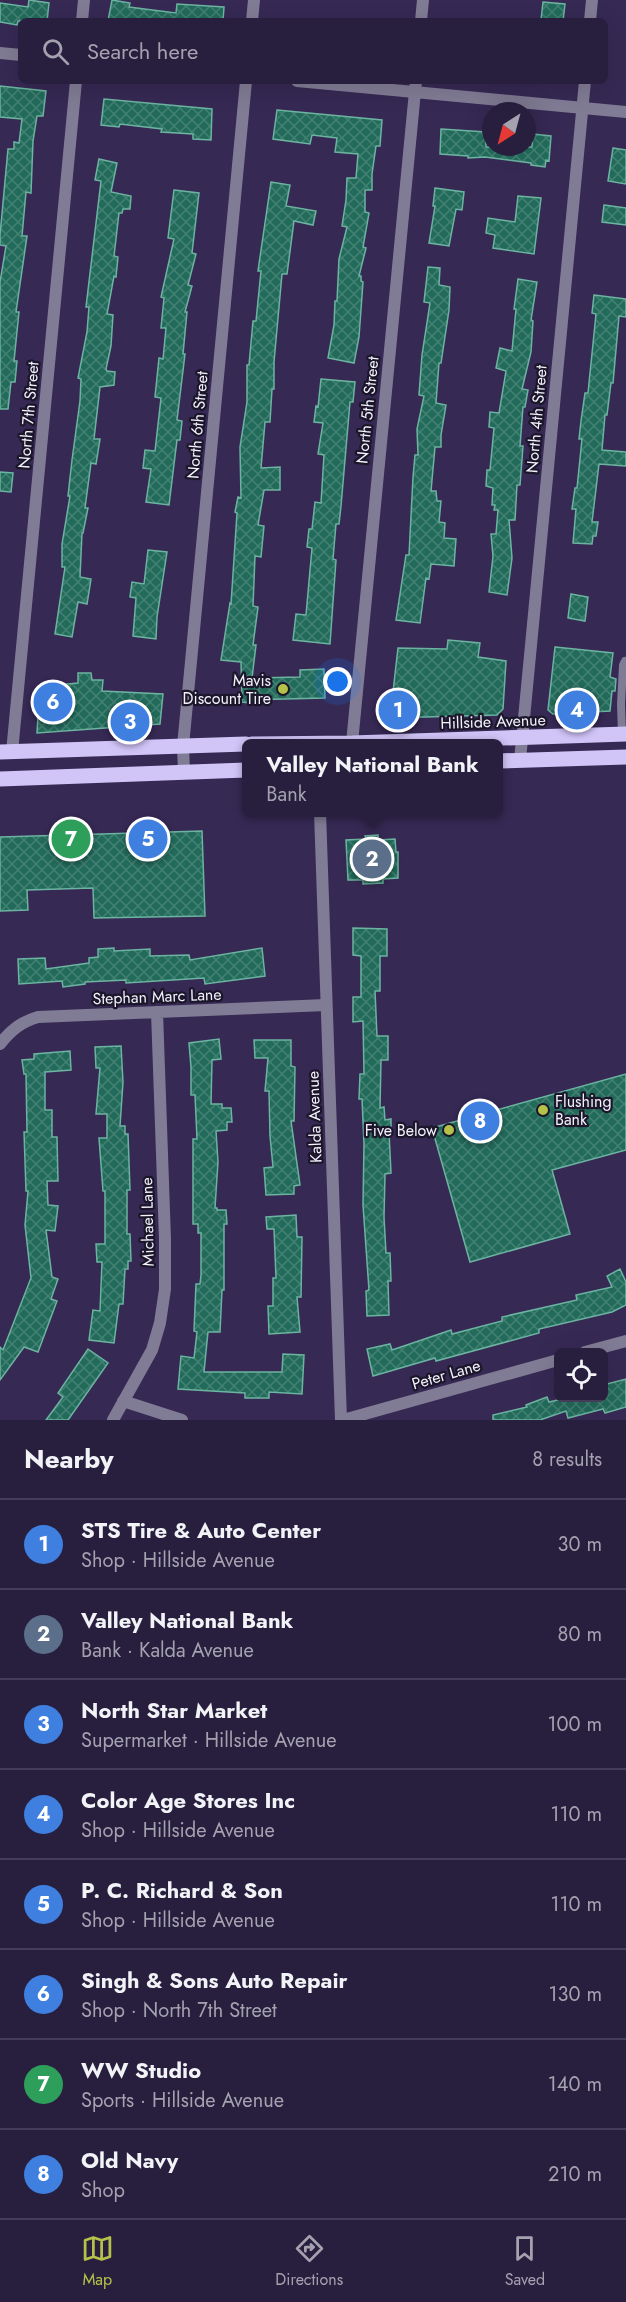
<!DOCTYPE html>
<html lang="en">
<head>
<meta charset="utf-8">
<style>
	:root { --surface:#281f3f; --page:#302746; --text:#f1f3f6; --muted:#a5a2b0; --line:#443d59; --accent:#b4c24a }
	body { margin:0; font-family:Jost,sans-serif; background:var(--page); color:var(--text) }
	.controls { position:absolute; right:18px; bottom:18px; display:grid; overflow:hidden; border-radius:9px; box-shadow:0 6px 24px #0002 }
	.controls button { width:54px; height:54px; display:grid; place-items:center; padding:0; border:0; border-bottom:2px solid var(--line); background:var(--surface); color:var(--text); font:30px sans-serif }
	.compass { position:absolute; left:482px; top:102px; width:54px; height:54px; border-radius:50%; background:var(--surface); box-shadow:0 6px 24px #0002; rotate:216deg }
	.you { position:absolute; left:338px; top:682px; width:21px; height:21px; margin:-15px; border:4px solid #fff; border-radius:50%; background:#1a73e8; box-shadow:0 0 0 9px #1a73e833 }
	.badge { display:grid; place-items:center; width:39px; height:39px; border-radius:50%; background:var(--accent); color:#fff; font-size:20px; font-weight:700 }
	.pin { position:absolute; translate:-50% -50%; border:3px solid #fff; box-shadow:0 2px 6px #0006 }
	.popup { position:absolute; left:242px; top:739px; width:261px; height:78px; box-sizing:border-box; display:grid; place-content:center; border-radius:9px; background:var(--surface); filter:drop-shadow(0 2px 4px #0005); font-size:20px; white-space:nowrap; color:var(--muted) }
	.popup b { font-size:22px; color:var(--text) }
	.popup::after { content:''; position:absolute; left:50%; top:100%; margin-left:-12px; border:12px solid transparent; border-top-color:var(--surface) }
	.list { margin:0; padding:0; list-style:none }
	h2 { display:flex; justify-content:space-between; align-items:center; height:78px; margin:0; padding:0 24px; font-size:26px }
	h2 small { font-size:20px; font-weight:400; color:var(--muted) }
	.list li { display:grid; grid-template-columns:39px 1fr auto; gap:18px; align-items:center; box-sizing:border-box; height:90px; padding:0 24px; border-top:2px solid var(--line) }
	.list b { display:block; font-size:22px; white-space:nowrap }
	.list p { margin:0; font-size:20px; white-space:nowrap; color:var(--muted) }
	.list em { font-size:20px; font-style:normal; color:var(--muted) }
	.icon { flex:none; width:33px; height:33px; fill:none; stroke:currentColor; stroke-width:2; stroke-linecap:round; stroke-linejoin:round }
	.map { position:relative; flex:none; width:626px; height:1420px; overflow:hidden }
	.search { position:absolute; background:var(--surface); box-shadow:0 6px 24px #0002; left:18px; right:18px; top:18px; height:66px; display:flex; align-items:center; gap:15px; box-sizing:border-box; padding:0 21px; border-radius:9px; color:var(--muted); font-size:22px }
	.sheet { height:798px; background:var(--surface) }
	nav { display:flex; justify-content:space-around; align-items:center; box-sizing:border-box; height:84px; border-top:2px solid var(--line); background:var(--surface); font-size:16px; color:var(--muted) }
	nav a { display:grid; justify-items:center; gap:3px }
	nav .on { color:var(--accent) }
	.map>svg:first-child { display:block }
	.building { fill:url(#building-cross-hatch); stroke:#6db3a1; stroke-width:1.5 }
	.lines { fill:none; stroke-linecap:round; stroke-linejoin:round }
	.lane { stroke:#817c95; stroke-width:8 }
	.street { stroke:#817c95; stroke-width:12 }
	.primary { stroke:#d1c5f8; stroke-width:15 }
	.poi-dot { fill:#b4c24a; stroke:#1b162a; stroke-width:2 }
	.labels { text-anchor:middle; stroke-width:4.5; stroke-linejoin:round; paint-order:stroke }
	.street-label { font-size:16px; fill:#f3f1fc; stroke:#1b162a }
	.poi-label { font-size:16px; fill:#f3f1fc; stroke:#1b162a; text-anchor:end }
</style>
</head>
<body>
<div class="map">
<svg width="626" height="1420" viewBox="0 0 626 1420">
	<defs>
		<pattern id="building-cross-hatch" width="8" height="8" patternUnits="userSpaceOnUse" patternTransform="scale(1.5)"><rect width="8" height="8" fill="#226b5b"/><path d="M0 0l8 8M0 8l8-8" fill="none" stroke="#438173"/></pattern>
	</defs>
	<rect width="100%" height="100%" fill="#362954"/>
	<path class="building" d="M29,0L49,3L47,21H18L17,25L0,22V3L28,7Z
		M112,0L130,3L129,7L176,13L177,4L224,7L223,21H108Z
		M543,2L565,4L563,21L541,20Z
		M0,86L46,91L43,116H37L33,141L31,193L26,192L22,236H27L16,312H19L14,361H17L15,382H11L8,409H0V282L6,246L0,245V235L8,149H14V142L19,143L22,119L0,117Z
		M104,99L212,109L211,140L193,139V134L161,132L162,129L120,124L119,127L101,125Z
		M277,110L382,120L380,146H376L372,174V190H365V212L369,213L363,247L366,248L359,276H361V281L363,282L359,337L354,363L328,358L334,325L335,301H337L339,259L347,227L342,226L346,200L347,178H356L358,154L335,152L337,138L312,135L310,144L273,139Z
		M441,129L486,132V147H532L533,134L551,136L549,161L546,160L545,167L531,165V163L485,157L468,158V156L440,154Z
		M613,148L626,150V184L608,181Z
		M99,159L117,163L111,192L131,196L130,209H123L122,213H119L114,256L118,257L116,277L114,276L107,314L113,315L111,346L106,369L107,371L115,372L114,385L100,387L94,439H100L96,464L91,463L85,508H88L83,533H82L80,577L91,579L87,604L78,602L72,637L55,634L65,567H62V544L70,496H68L72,460L80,401L81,379L78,378L87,332L89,307H86L101,181L95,180Z
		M271,182L290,185L286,206L316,211L313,225L294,221L287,274H282L274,362V389H272L270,422H265L261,468L280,467V490H264L258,525L264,526L261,557L255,556L253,606L258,607L253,645H256L252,678L300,677V670L324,669L325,698L249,700V703L242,702L241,662L221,660L230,603L231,604L237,513L235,512L238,497L241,498L240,447L247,402V365H249L253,321H256L261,271H258L260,257Z
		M435,188L464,192L462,210L456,209L449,246L429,243L435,206H433Z
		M174,190L199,193L192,253L196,254L188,285L192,286L185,312H187L183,354H185L177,420L182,421L180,440H177L169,505L146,502L151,469L143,468L145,450L155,451L161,398L155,397L159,358L163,359L166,328H161L164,298L161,297L174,239L168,238Z
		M518,196L541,198L534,254L493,248L495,235L486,233L488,218L515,222Z
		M604,205L626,208V225L602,222Z
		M428,267L440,268L439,285L450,287L449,310L441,363H439L436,403L446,405L441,435V447H435L431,491H436L437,501H441L439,522L445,523L444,538L456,539L455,552L454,566L431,564L429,579L426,578L420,623L396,620L406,555H409L413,477L415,455H418L417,429L424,396L419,395L422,355L430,303L424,302Z
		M518,279L537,282L531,320L533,321L531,352L522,389L528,390L525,407H523L520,446H523L520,485H517L515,520H509L512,558L507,595L489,592L493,556L491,534H496L498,510H494L495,505H492L493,488L486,486L487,470H490L494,428L489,427L490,412L499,413L506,371L496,368L500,348L512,351L516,309H514Z
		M594,295L626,299V317L619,316L613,383H611L607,415H605L602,450L626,452V466L599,464L592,522H598L596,536H593L592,544L573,543L576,509H572L575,488H577L582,439H579L581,421L585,393H588L596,314L592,313Z
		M321,379L355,382L353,402H350L341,506L339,524H336L333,559L336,560L330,644L293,640L296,614L306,615L312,548L307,547L309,529H312L315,502L321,503L324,455L318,454L323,423L314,422L316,406L318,407Z
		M0,472L13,473L11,492L0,491Z
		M148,550L167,552L157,617L156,639L133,636L136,598L130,597L132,582L144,584Z
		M571,594L588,597L585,621L568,618Z
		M448,640L480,643L478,657L506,661L503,709L497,715L390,718L398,648L447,649Z
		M555,647L613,653L610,677L616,679L615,691H612L610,711L553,714L548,710Z
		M78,673H91L92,680H103L102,691L163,694L160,724L37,733L38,716H48L47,686L78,683Z
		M202,831L205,916L94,918L93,888L27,890L28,910L0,911V837Z
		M378,835V840L395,839L396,852H398V878L383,879V883L363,884V880H348L346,840L366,839L365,836Z
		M353,928L387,929V956H380V991H375L377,1036H388V1060H381L380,1108L384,1107L385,1120L391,1119V1132H389L391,1173L385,1174L384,1217L386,1253H390L391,1281H388L389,1315L367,1316L366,1291L369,1290L363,1205L364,1144L362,1099H359L360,1074H364L363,1021L353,1022V997H361V956L353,955Z
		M114,948V951L150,949V956L189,955L190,960L262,948L265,976L205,984L204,978L126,983V980L85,982V984L63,987L62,981L19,984L18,959L45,958L46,969L89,963V958L98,957V949Z
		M219,1039L221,1059L212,1060L211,1104H222V1108H231L232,1122H227V1130L216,1131L218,1162L215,1208H217V1210H226L227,1224H224V1290H222L220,1332H208L204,1372H282L283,1354L304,1355L302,1394L269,1392V1398H245V1393L178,1389L181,1356L194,1358L197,1332L194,1331L196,1284H200L201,1275V1233H198V1224H193V1139H197L195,1095H191V1067L189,1043Z
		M254,1040H291V1066L295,1067L294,1121H291L300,1185L294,1186V1194L266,1195L264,1168L273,1167L270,1136L269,1091H265L268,1058H255Z
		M121,1046L123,1082L120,1126H125V1134H128L130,1190H127V1234H130L131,1261H128V1269H125L123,1304H119L114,1343L89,1340L93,1310L100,1311L102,1262H97L96,1244H105V1191H103L99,1138H107V1114H96L100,1068H96L95,1047Z
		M70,1051L71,1070L45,1072V1110H52V1137H57L58,1181H47L48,1205L58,1206L55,1231L46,1230L52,1277L58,1279L51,1299L57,1301L38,1352L24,1347L0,1380V1347L3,1350L31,1278L25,1225L28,1191H26L24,1132H27L26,1074H24L22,1060L34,1059V1054Z
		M626,1074V1150L552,1170L570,1234L470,1262L432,1128Z
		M296,1215L297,1237H302L301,1297H297L300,1332L269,1334L268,1306H273V1278H276L274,1229H267L266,1217Z
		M620,1269L626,1282V1305L612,1312L539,1329V1333L436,1361L435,1358L373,1376L367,1349L390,1344L392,1350L451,1330L452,1334L502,1321V1317L577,1300L576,1295L612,1287L607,1276Z
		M88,1349L108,1363L68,1420H46L63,1397L58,1393Z
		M626,1379V1407L605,1413L603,1409L568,1418L566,1411L540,1420H493V1415L527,1407L526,1405L547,1397L549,1402L566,1398H603V1385Z"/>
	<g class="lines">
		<path class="lane" d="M622,734L621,704L623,665L625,661"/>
		<path class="street" d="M82,21L84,0
			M252,21L254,0
			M421,21L423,0
			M590,21L592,0
			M0,53L21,55
			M297,81L626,112
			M352,743L416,81
			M12,752L76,81
			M520,760L585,81
			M184,772L183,746L246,81
			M320,812L341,1420
			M0,1044C11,1030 21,1022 38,1017L326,1005
			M585,1352L626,1341
			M123,1401L182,1420
			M113,1420L152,1350L160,1323L165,1289V1239L157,1012
			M343,1420L558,1360"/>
		<path class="primary" d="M252,744L352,743L626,734
			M0,752L246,744
			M498,761L626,757
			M0,779L246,770"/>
	</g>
	<g class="poi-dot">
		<circle cx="283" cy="689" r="6"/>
		<circle cx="543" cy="1110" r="6"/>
		<circle cx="449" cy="1130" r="6"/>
	</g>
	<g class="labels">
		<g class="street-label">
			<text transform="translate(367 410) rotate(-84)" y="6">North 5th Street</text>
			<text transform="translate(28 415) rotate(-85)" y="6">North 7th Street</text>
			<text transform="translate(536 419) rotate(-85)" y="6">North 4th Street</text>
			<text transform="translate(197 425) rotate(-85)" y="6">North 6th Street</text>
			<text transform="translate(493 721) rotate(-2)" y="6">Hillside Avenue</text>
			<text transform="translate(157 996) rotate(-2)" y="6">Stephan Marc Lane</text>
			<text transform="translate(314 1117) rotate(-92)" y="6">Kalda Avenue</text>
			<text transform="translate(147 1222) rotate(-91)" y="6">Michael Lane</text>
			<text transform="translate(446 1374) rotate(-16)" y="6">Peter Lane</text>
		</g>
		<g class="poi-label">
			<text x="271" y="686">Mavis<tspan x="271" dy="18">Discount Tire</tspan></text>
			<text x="555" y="1107" text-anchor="start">Flushing<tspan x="555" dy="18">Bank</tspan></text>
			<text x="437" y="1136">Five Below</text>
		</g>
	</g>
</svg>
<div class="controls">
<button><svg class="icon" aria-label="locate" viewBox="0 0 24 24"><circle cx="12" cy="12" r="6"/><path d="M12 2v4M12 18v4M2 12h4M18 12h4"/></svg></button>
</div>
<svg class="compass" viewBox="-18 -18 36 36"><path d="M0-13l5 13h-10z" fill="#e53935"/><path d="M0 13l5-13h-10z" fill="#a5a2b0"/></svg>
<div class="you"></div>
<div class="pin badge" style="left:398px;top:710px;background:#3f7fe0">1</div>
<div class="pin badge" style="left:372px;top:859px;background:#5c6f8a">2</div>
<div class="popup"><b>Valley National Bank</b>Bank</div>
<div class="pin badge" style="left:130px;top:722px;background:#3f7fe0">3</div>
<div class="pin badge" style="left:577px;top:710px;background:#3f7fe0">4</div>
<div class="pin badge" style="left:148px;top:839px;background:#3f7fe0">5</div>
<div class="pin badge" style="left:53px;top:702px;background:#3f7fe0">6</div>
<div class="pin badge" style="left:71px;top:839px;background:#2e9e5b">7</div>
<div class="pin badge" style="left:480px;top:1121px;background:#3f7fe0">8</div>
<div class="search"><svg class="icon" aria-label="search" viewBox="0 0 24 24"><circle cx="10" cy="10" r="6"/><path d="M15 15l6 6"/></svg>Search here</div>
</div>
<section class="sheet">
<h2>Nearby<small>8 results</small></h2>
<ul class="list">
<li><span class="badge" style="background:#3f7fe0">1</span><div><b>STS Tire &amp; Auto Center</b><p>Shop · Hillside Avenue</p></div><em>30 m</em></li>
<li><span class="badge" style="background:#5c6f8a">2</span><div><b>Valley National Bank</b><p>Bank · Kalda Avenue</p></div><em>80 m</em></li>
<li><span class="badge" style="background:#3f7fe0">3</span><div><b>North Star Market</b><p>Supermarket · Hillside Avenue</p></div><em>100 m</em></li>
<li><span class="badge" style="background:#3f7fe0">4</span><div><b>Color Age Stores Inc</b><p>Shop · Hillside Avenue</p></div><em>110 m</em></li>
<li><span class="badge" style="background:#3f7fe0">5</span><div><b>P. C. Richard &amp; Son</b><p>Shop · Hillside Avenue</p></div><em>110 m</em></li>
<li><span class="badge" style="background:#3f7fe0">6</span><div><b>Singh &amp; Sons Auto Repair</b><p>Shop · North 7th Street</p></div><em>130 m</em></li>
<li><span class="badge" style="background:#2e9e5b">7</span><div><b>WW Studio</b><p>Sports · Hillside Avenue</p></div><em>140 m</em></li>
<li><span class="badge" style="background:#3f7fe0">8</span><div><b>Old Navy</b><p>Shop</p></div><em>210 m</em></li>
</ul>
</section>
<nav>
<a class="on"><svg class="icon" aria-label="map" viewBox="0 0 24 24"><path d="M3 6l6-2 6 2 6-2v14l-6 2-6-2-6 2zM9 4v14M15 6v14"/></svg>Map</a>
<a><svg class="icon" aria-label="directions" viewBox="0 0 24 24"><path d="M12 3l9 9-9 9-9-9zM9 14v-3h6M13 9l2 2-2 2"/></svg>Directions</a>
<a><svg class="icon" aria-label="saved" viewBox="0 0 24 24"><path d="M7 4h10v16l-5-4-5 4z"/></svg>Saved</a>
</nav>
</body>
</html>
